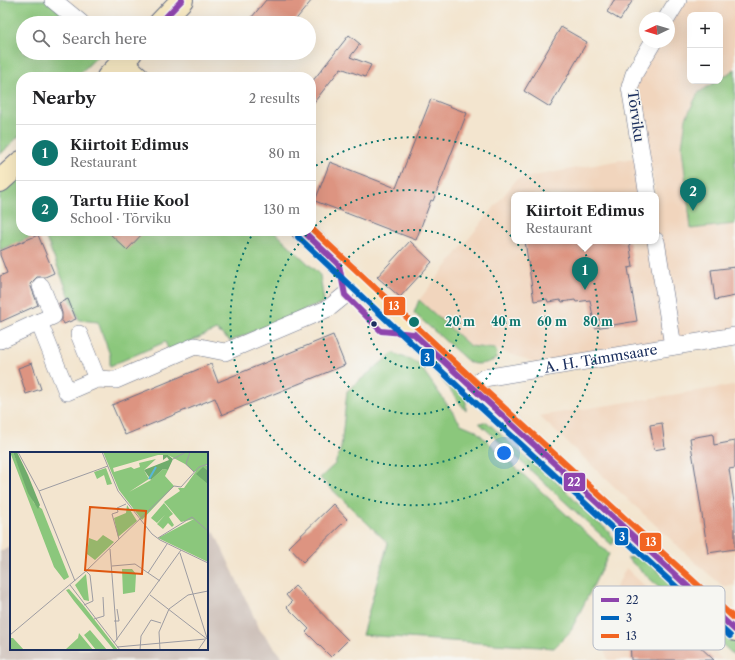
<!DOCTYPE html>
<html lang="en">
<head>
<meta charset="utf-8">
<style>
	:root { --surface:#fff; --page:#f2f2f2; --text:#202124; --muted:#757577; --line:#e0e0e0; --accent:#0f766e }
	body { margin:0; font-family:"Libre Caslon Text",serif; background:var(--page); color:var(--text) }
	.controls { position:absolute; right:12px; top:12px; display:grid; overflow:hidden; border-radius:8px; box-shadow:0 4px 16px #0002 }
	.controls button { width:36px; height:36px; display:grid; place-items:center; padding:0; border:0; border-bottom:1px solid var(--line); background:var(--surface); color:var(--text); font:20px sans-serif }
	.compass { position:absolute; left:639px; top:12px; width:36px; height:36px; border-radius:50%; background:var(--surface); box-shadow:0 4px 16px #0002; rotate:266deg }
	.you { position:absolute; left:504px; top:453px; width:14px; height:14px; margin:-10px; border:3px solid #fff; border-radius:50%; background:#1a73e8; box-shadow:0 0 0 6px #1a73e833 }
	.badge { display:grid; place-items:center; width:26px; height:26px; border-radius:50%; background:var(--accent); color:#fff; font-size:13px; font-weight:700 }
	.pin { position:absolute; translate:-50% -33px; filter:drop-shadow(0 1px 2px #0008) }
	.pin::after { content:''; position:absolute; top:21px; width:14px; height:12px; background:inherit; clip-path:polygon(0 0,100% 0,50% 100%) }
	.popup { position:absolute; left:511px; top:192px; width:148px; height:52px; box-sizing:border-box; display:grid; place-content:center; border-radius:8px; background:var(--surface); filter:drop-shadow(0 1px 3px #0005); font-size:13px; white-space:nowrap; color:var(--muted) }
	.popup b { font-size:15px; color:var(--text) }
	.popup::after { content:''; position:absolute; left:50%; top:100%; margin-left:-8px; border:8px solid transparent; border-top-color:var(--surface) }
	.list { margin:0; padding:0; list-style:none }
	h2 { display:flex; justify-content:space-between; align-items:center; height:52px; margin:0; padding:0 16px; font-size:17px }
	h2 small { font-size:13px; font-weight:400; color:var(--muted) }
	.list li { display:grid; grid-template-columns:26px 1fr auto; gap:12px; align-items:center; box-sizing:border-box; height:56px; padding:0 16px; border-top:1px solid var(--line) }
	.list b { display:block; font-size:15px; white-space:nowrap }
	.list p { margin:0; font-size:13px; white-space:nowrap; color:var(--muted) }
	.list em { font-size:13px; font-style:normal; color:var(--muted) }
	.icon { flex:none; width:22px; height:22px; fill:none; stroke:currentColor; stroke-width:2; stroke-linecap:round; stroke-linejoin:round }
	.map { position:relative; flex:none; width:735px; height:660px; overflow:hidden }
	.search { position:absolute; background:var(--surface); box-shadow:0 4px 16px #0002; left:16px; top:16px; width:300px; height:44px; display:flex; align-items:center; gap:10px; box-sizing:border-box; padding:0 14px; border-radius:22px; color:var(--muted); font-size:15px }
	.panel { position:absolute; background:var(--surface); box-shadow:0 4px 16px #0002; left:16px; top:72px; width:300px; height:164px; border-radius:16px }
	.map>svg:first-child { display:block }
	.built { fill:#f1d5bd; fill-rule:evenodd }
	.industrial { fill:#cec1ba }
	.green { fill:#8bc77c; stroke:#537b6d }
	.building { fill:#dd9481 }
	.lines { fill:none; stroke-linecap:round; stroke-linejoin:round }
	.street-casing { stroke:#676f86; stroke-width:18 }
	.secondary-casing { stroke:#676f86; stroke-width:24 }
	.street { stroke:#fff; stroke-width:17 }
	.secondary { stroke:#f7e9c3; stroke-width:22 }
	.bus-1-casing { stroke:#f6f6f2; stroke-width:9 }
	.bus-2-casing { stroke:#f6f6f2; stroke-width:9 }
	.bus-3-casing { stroke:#f6f6f2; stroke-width:9 }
	.bus-1 { stroke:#8e44ad; stroke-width:6 }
	.bus-2 { stroke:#0065bd; stroke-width:6 }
	.bus-3 { stroke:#f26522; stroke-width:6 }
	.ring { fill:none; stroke:#0f766e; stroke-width:2; stroke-dasharray:2 4 }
	.bus-dot { fill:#1b2f5e; stroke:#f6f6f2; stroke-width:1.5 }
	.labels { text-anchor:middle; stroke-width:3; stroke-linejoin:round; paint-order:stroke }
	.street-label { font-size:14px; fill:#1b2f5e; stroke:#f6f6f2 }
	.inset-river { fill:none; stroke:#58b7d7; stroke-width:2 }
	.inset-road { fill:none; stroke:#9d9ca2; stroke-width:1 }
	.view { fill:#de5710; fill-opacity:0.15; stroke:#de5710; stroke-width:2 }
	.inset-edge { fill:none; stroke:#1b2f5e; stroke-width:2 }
	.key { fill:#f6f6f2; stroke:#b4bac6; stroke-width:1 }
	.key-label { font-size:11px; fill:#1b2f5e }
	.centre { fill:#0f766e; stroke:#f6f6f2; stroke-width:2 }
	.ring-label { font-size:12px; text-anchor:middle; font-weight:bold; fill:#0f766e; stroke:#f6f6f2; stroke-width:3; stroke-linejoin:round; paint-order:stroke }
	.line-badge { stroke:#f6f6f2; stroke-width:1.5 }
	.badge-label { font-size:11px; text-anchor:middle; font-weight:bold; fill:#fff }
</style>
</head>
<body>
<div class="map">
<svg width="735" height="660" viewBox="0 0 735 660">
	<rect width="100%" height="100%" fill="#f6f6f2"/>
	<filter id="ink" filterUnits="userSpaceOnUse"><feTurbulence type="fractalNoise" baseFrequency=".025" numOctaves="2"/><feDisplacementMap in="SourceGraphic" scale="8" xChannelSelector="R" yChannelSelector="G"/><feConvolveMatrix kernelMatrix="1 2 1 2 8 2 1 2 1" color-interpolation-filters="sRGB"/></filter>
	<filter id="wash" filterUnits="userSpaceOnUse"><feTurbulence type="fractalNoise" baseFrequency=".012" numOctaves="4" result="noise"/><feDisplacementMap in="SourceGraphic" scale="16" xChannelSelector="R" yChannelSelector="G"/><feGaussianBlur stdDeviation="0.9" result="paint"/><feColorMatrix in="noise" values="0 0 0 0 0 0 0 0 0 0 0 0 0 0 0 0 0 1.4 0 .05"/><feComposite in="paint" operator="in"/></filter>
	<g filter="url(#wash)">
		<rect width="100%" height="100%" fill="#f3e5cf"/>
		<path class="built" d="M678,0H735V336L673,346L656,241V195L634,74L653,42H669V18ZM690,15H720V81H690Z
			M638,157L644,195H514V241H651L666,341L537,363L495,349L470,346L419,300L517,179Z
			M735,385V585L724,587L698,565L539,416Z
			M626,568L723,660H608L596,627Z"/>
		<path class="industrial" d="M214,531L260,630L285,660H0V551L11,546V649H207V535Z"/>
		<path class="green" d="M0,0H53L81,23H23V53H101L76,77H21V134L0,155Z
			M735,69V224L691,229L682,147L686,118L698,93L717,81H720V79Z
			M21,169V231H274L320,275L324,302L231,341L216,330L169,351L165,342L110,366V355L98,322L79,320L46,238L38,234L0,250V186Z
			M419,300L470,346L495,349L497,353L496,359C489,363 476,366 469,362L414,313Z
			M393,353L418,363L461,424L475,430L609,554L570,632L554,648L362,635L388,543L320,478L335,464L341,448L347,391Z
			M431,365L464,396L466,401V411Z
			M487,422L532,463L544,470L562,487L585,511L606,529L613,537L614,541L612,545L479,423Z
			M638,556L646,560L735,642V656L627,558Z"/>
		<g id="blocks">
			<path class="building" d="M266,0H312L293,23H247Z
				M614,0H633L620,20L607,12Z
				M561,27L587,42L550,107L524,91Z
				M349,35L360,44L350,57L371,65L365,77L341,68L311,106V83Z
				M431,99L467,113L433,201L431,200L416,240L315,201L330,162L396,188Z
				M107,231H145L127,250Z
				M38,235L54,273L45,277H37L30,284L38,305L0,322V276L7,273L0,255V251Z
				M410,241L432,262L400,297L377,277Z
				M525,241H629L633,267L628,268L637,321L595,328L590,300L576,302L575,300L562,302L561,300L548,302L547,299L534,301Z
				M735,267V296L715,300L711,270Z
				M68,299L76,319L64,324L62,320V313L59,303Z
				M333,335L345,365L222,415L215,398L125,435L112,405L211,364L218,382Z
				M32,363L41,389L26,394L18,368Z
				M662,423L665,448L654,450L650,425Z
				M713,434L714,445L735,441V468L729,469L735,509V549L708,553L690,438Z
				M333,504L347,519L303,562L289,547Z
				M295,586L348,640L331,657L306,632L309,629L287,607L292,602L286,595Z
				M659,608L714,660H631L630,638Z"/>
		</g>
	</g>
	<g filter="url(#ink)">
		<use href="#blocks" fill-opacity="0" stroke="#676f86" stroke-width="1"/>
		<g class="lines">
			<g class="street-casing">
				<g id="street">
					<path d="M53,0L81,23"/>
					<path d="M667,18L678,0"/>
					<path d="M648,195L630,87L634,74L653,42"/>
					<path d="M656,241L673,346"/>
					<path d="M39,322L53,316L41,286"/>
					<path d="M79,334L97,379"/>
					<path d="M0,340L39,322L67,392L97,379L116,380L195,346L225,352L329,308L345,295"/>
					<path id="s1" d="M471,388L484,378L735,336"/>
				</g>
			</g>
			<g class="secondary-casing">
				<path id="secondary" d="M160,23L182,0
					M122,63L138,77
					M108,77L131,53
					M0,181L21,162
					M303,231L471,388L735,630"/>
			</g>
			<use href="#street" class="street"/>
			<use href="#secondary" class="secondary"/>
			<g class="bus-1-casing">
				<path id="bus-1" d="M160,23L182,0
					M303,231L339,265
					M339,265L345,295L381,331L414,334
					M414,334L735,630"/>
			</g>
			<g class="bus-2-casing">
				<path id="bus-2" d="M298,237L466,394L730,636"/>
			</g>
			<g class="bus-3-casing">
				<path id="bus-3" d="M311,228L476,382L735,619"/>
			</g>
			<use href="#bus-1" class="bus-1"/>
			<use href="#bus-2" class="bus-2"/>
			<use href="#bus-3" class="bus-3"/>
		</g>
	</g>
	<g class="ring">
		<circle cx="414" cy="322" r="46"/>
		<circle cx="414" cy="322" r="92"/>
		<path d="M311 230A138 138 0 1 1 310 231"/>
		<path d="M311 169A184 184 0 1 1 254 231"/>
	</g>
	<circle class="bus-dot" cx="374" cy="324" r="3.5"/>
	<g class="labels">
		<g class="street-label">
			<text transform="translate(636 116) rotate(82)" y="5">Tõrviku</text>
			<text dy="5" stroke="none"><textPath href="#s1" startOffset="135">A. H. Tammsaare</textPath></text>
		</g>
	</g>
	<g transform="translate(10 452)">
		<rect width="198" height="198" fill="#f3e5cf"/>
		<path d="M0,0H3L24,51L32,57L59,125L54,128L44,115ZM93,0H198V12L184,20L175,12L158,3H148L103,16L104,20L121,15L124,17L130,15L129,11L146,7L134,18L139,27L119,40L141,28L153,17L158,18L155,24L164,34L132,68L109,38ZM198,13V110L148,86L184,67L171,70L154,50L170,39L168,36H174L189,15ZM96,16L102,32L97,33L94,23L87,27L84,20ZM154,51L163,62L159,65L164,73L162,75L158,71L153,77L147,72L155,63L147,71L141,66ZM117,53L127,69L108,85L104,66L116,61ZM93,83L104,90L85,108L77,102L79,86L87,89ZM112,117H122L126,122L125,140L113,142ZM76,122L79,149L74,148L65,133ZM59,137L73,153L108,198H104L64,149L56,138ZM80,178L97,198H86L74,183ZM69,181L83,198H55L68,186ZM1,186H3L14,198H0Z" fill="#8bc77c"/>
		<path d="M3,0H7L18,23L30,53L28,57L18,41ZM153,3H158L163,7L158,18L153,17L141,28L134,18L159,8L157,5L153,8ZM193,15L198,19V32L186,22Z" fill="#70ac6c"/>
		<path class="inset-river" d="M139,27L146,15"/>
		<path class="inset-road" d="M8,0L29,39L65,129M92,0L108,39L142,82L150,88L198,111M180,0L176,12L184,20M163,7L176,0M29,39L98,14M148,86L182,65L198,79M109,87L102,62L108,60L107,56L116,52M100,97L107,188M170,101L197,186M102,114L125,112L150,129M138,121L157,92M60,133L110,198M140,143L197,187M74,153L83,149L80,123L76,119M84,167L94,164L93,145M104,169H109L107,157M0,183L76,119L164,34L171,35L189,15L198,12M104,191L171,98M107,195L196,187M130,198L131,184L141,168L151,171M150,198L149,180L159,157L178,143L198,139M188,198L195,188"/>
		<path class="view" d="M80,55L136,59L132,122L75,118Z"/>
		<rect width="198" height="198" class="inset-edge"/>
	</g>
	<rect x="593" y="586" width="132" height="64" rx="6" class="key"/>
	<rect x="601" y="598" width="18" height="4" fill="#8e44ad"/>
	<rect x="601" y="616" width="18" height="4" fill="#0065bd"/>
	<rect x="601" y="634" width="18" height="4" fill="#f26522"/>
	<g class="key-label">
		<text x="626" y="604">22</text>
		<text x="626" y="622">3</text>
		<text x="626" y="640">13</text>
	</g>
	<circle cx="414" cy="322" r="6" class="centre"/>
	<g class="ring-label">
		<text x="460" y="326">20 m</text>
		<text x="506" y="326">40 m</text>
		<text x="552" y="326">60 m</text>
		<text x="598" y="326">80 m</text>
	</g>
	<g class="line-badge">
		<rect x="383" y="296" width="23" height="20" rx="4" fill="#f26522"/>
		<rect x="420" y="348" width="15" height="19" rx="4" fill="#0065bd"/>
		<rect x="563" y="472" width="23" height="20" rx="4" fill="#8e44ad"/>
		<rect x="614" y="527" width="15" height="19" rx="4" fill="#0065bd"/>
		<rect x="639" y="532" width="23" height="20" rx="4" fill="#f26522"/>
	</g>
	<g class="badge-label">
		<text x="394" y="310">13</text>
		<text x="427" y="362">3</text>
		<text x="574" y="486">22</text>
		<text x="622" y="541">3</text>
		<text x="651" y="546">13</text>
	</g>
</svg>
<div class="controls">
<button>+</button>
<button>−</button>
</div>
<svg class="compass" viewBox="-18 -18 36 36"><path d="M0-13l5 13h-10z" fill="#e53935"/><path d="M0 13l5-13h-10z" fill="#757577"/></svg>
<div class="you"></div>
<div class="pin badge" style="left:585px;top:290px">1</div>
<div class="popup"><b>Kiirtoit Edimus</b>Restaurant</div>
<div class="pin badge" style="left:693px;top:211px">2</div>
<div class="search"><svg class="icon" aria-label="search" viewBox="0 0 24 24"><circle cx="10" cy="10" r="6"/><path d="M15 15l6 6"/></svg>Search here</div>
<section class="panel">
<h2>Nearby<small>2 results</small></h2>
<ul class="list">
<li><span class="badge">1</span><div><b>Kiirtoit Edimus</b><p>Restaurant</p></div><em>80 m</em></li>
<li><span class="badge">2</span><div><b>Tartu Hiie Kool</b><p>School · Tõrviku</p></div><em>130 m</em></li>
</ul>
</section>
</div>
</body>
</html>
